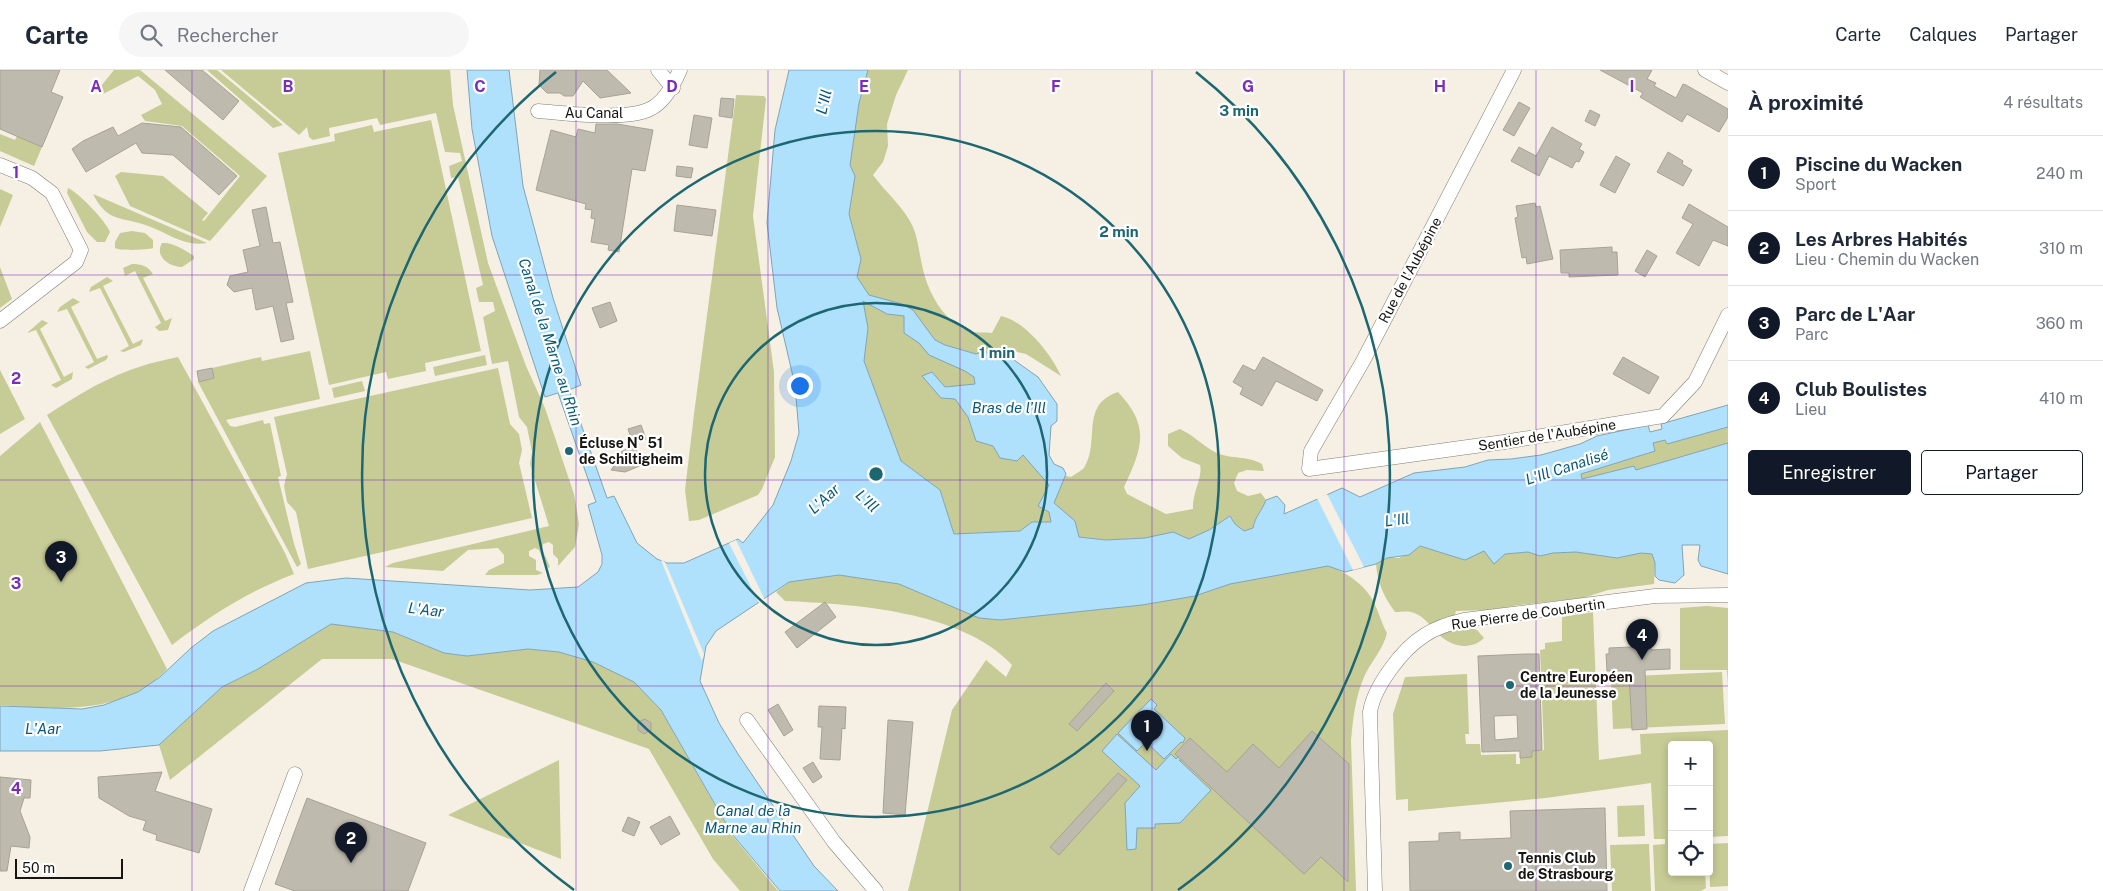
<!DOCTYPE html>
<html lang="fr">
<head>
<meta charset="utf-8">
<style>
	:root { --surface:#fff; --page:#f6f6f7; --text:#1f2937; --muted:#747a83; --line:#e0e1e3; --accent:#111827 }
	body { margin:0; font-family:"Public Sans",sans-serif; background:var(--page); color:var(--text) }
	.controls { position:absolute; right:15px; bottom:15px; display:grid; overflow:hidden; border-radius:5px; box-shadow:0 2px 8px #0003 }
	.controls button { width:45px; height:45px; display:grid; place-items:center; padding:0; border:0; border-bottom:1px solid var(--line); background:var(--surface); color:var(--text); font:25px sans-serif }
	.scale { position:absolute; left:15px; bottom:12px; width:108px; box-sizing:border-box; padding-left:5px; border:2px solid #171511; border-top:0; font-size:14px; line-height:18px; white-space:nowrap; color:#171511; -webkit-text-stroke:4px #fff; paint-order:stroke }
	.you { position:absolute; left:799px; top:315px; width:18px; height:18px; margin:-12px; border:4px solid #fff; border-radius:50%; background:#1a73e8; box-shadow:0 0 0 8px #1a73e833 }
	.badge { display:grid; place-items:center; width:32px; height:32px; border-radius:50%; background:var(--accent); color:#fff; font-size:16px; font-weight:700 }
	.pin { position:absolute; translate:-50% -41px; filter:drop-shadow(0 1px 2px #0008) }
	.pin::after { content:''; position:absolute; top:26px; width:18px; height:15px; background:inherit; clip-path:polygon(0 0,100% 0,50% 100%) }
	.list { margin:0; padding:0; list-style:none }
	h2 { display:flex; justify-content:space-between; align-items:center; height:65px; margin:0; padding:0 20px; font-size:21px }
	h2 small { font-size:16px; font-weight:400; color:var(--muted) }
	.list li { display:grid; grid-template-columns:32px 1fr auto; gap:15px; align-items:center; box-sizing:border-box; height:75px; padding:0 20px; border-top:1px solid var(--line) }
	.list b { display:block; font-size:19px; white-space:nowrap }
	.list p { margin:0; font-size:16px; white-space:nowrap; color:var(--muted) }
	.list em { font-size:16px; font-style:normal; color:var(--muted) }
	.actions { display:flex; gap:10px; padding:15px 20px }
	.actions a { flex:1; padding:11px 0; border:1px solid var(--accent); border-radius:5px; text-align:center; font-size:18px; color:var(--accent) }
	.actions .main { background:var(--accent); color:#fff }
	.icon { flex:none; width:28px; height:28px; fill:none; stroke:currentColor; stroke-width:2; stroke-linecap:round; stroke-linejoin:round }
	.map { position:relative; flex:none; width:1728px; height:821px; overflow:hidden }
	header { display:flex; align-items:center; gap:30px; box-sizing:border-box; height:70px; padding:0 25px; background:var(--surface); border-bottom:1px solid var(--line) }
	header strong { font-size:24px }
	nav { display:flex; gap:28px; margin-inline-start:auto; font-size:18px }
	.search { width:350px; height:45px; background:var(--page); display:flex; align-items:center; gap:12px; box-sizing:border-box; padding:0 18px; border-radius:28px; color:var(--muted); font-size:19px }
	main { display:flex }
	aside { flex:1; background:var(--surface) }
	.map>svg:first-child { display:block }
	.green { fill:#c7cb95 }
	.water { fill:#afe1fd; stroke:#81a4b6; fill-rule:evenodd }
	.pier { fill:#f5f0e3 }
	.building { fill:#bfbaae; stroke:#a7a296; fill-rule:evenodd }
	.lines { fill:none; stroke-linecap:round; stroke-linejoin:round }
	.street-casing { stroke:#827d72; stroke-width:15 }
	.street { stroke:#fff; stroke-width:14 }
	.grid { fill:none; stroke:#7b2cbf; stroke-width:1; stroke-opacity:0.55 }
	.ring { fill:none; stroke:#1c6771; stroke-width:2.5 }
	.poi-dot { fill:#1c6771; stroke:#fff; stroke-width:2 }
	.labels { text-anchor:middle; stroke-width:4.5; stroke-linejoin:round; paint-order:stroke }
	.street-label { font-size:14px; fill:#171511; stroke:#fff }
	.poi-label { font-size:14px; font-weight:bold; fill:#171511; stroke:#fff; text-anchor:start }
	.water-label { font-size:15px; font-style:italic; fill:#065a7b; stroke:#fff }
	.grid-label { font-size:16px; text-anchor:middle; font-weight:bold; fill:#7b2cbf; stroke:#fff; stroke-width:4.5; stroke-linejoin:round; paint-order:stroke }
	.centre { fill:#1c6771; stroke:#fff; stroke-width:2.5 }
	.ring-label { font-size:15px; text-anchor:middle; font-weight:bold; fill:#1c6771; stroke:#fff; stroke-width:4.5; stroke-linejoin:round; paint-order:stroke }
</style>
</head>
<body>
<header>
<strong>Carte</strong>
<div class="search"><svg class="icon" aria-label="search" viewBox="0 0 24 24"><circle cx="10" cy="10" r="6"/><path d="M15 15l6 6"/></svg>Rechercher</div>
<nav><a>Carte</a><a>Calques</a><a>Partager</a></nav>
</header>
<main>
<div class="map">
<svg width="1728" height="821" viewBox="0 0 1728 821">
	<rect width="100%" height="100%" fill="#f5f0e3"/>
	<path class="green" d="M114,0H140L267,106L210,171L130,136L115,106L121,102L163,106L208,143L202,150L204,151L240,106L182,56L145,51L141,45L162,34L155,20L138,6L103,24L97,21Z
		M207,0H217L283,55L273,58Z
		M221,0H450L453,35L488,193L526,296L545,338L574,424L579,454L575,477L558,496V489L553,484V475L549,472L543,474L542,479L550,497L548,498L539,480L535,478L529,481V486L536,490V500L543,503L537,505H485L489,500L504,493V485L498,478L468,480L443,501L385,497L393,493L549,456L530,394L532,382L527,357L519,347L508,291L492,294L483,247L495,241L493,232H479L476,218L483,215L458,107L451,108L449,96L462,91L460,83L445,82L436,43L380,55L377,48L329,58L330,66L313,70L309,67L307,57L299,65Z
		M868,0H908L896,25L887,54L888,76L883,92L873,105C886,123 904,137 913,157C918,169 919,182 922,195C927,221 944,255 973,262C979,263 986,262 992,263L1001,246C1025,251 1051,284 1061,306L1026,284L1013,281L1017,297L1056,342L1045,379L1056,404L1071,407C1075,404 1081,401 1084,398C1101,371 1079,335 1118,322C1150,356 1143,377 1124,417L1127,424L1166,444L1193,439C1192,422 1203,408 1200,395L1182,388L1168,376V364L1180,359C1193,365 1201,374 1213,381C1228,390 1247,385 1262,394L1264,401L1247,400L1238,403L1234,413L1237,421L1248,426L1261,423L1266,430C1262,441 1255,446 1253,458L1244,461L1235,454L1230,446L1209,460L1189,469L1173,462L1145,468L1106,470L1065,465L1032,452L1020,461L954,464L940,420L901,391L864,291L868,258L857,207L861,189L849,144L855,106L850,95L851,84L859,33Z
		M736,25L764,26L766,29L753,146L774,302L775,387L762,419L758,425L699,450L689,451L685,420L694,344Z
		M431,50L481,281L425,293L426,301L388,309L386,302L329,315L278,83L335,71L334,64L372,55L374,62Z
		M0,64L15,70L17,66L42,77L34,96L0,81Z
		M68,118C79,123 105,150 110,162L105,172H97L87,162L67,123Z
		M0,119L13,125L0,157Z
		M93,124L207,173C184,177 168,163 148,156C123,146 108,154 93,124Z
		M132,161L145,163L153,170V178C148,180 120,181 115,178V172L120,163Z
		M162,173C173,172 185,180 194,186V189L182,197C170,197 154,187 162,173Z
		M132,194C141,194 148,196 153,204L143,208L165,251L172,248L168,260L159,261L155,257L161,253L135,201L125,206L123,198Z
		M0,197L12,229L0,238Z
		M107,207L113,211L103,216L133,274L143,269L141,275L124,282L120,281L129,276L100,218L89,222L91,217Z
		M73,228L80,232L71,237L97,289L107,285L108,287L106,290L88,299L85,297L94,292L67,239L57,242L60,237Z
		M42,250L48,253L40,259L64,307L73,302L72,309L56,318L51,315L61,310L36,260L27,263Z
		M310,281L320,329L226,350L230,356L235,357L263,350L264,354L270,353L281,406L278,407L294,474L301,494L297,497L198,312L214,308L212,298L261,287L262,291Z
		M485,285L487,295L435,306L433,297Z
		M178,287L285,483L294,504C249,521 210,546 172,575L47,345C94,315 122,298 178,287Z
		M498,298L510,354L519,364L522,380L519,393L532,448L308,499L296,442L287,432L284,416L287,404L274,347Z
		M0,300L25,349L0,364Z
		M362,311L365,321L334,328L332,318Z
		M40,352L167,599C125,646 56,639 0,635V386Z
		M1728,357V373L1636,400L1634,396L1582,409L1581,404L1655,381L1653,373L1666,369L1667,374Z
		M1420,476L1465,490L1484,480L1505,484L1528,482L1540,486L1553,483L1576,482L1617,488L1641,483L1652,484L1655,493L1654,514L1608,520L1583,528L1519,535L1490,540L1456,541L1455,544L1459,554L1477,560L1484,568C1478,574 1471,576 1463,576C1435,573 1433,548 1411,542C1407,541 1400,542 1395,542C1384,527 1377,512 1376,493L1387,488H1399Z
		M1328,495C1347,503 1368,516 1376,537C1380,546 1382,554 1387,563C1384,578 1370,593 1364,607C1355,628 1353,649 1351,671L1356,821H908L952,640L986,590L1006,607L1012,595C963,541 853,534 785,531L776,522L789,512L839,505L899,514L979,548L1142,535L1195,526L1230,514Z
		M1707,536L1728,538V617L1727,600H1680V538Z
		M1593,542L1599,690L1641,684L1640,664L1728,660V766L1709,767V675H1672V802H1705L1706,818L1701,821H1655L1653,775L1665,774V769H1654L1651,713L1546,728L1408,741V729L1396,730L1393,644L1405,607L1467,604L1469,664H1465L1466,674H1480L1481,685L1516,684V694H1520V688L1532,687V681L1544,680L1540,580L1545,579V573L1562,571V547Z
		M331,554L393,562L444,583L467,586L528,579L559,582L593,592L634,612L661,640L732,765L778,821H740L713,789L649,679L392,589H322L170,710L159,675L166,668L222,617L258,599Z
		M1722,602L1725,654L1613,659L1611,607Z
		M559,690L561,789L448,745Z
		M1644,735L1645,766L1618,767L1617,736Z
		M1728,773V816L1710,817L1709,774Z
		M1649,774L1651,821H1612L1610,775Z"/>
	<path class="water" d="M467,0H509L523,116L553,228L581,315L569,320L607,428L614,426L637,473L657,489L667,493H684L738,469L743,473L773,435L791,391L799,363L795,315L777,238L767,153L775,60L789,0H868L859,33L850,95L855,106L849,144L861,189L857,207L869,225L902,234L913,240L935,270L945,275L976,284L984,281L996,286L1004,283L1038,307L1057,334V351L1051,356L1049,385L1054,394L1063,398L1066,404L1054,433L1075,451L1079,467L1106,470L1145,468L1173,462L1189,469L1209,460L1230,446L1235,454L1244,461L1253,458C1255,446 1262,441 1266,430L1277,426L1285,435L1284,444L1342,418L1360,427L1414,403L1465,397L1488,390L1511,389L1541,385L1580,374L1597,366L1648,355L1650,362L1662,359L1661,354L1728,335V357L1667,374L1665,370L1653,373L1655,381L1581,404L1582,409L1634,396L1636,400L1728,373V504L1701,496L1698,490L1700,475H1682L1684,505L1675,513L1659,510L1655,506V493L1652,484L1641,483L1617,488L1576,482L1553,483L1540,486L1528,482L1505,484L1494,494L1484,481L1465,490L1420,476L1409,485L1387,488L1376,494L1345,502L1328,496L1230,514L1195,526L1142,535L1000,550L979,548L899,514L839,505L789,512L716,561L706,576L700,611L719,653L738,684L814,796L838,821H780L732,764L661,640L634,612L593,592L559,582L528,579L467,586L444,583L393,562L331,554L258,599L222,617L159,675L100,681H0V636L82,639L104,635L138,622L160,607L191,578L213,561L306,513L346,508L530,520L578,517L598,502L602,494V485L588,435L596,432L558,323L545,327L492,166L472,59ZM863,231L887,244L904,246V263L919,273L929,285L965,301L974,307L975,314L945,317L932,302L922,306L941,328L955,329L968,347L976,371L993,376L1000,388L1017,391L1023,385L1049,415L1038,436L1049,442L1051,452H1032L1020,461L954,464L940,420L901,391L864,291L868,258Z
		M1151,629L1157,635L1154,639L1185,668L1183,673L1181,672L1164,689L1146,672L1137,681L1118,663Z
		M1117,664L1156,700L1171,684L1176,689L1179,686L1183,690H1179L1211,720L1180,753L1155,754V758H1137L1136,779L1127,780L1125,733L1140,716L1102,681Z"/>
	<path class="pier" d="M1327,424L1364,497L1353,500L1317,428Z
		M736,470L765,530L759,533L729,473Z
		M661,490L665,492L704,584L702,591Z"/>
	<path class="building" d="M0,0H60L51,22L63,27L42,77L0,59Z
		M165,0H202L239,31L223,50Z
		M540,0H607L631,23L600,28L583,11L573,26H564L560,23H547L539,15Z
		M1600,0H1652L1647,9L1656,13L1654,16L1676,28L1683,14L1686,15L1728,39V47L1719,62L1687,44L1682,52L1640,27L1643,23Z
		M721,28L734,29L732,48L719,46Z
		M1519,32L1530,38L1514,66L1503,60Z
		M1590,40L1600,45L1595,56L1585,51Z
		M694,45L712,48L707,78L689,75Z
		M142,53L181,57L237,106L219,125L173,85L142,83L136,73L86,102L72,79L83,71L113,57L118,66Z
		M596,54H617L653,60L645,101L632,99L619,182L608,180L609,175L591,172L595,149L591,148L592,140L585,139L586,134L536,120L551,60L576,67L578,59L595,63Z
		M1552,57L1582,74L1579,79L1584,82L1579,92L1576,91L1572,98L1549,86L1539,106L1511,91L1519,77L1536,86Z
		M1668,82L1683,91L1682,94L1692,100L1683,116L1657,102Z
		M1616,86L1630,94L1615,123L1600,115Z
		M677,96L693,98L691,108L676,106Z
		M1535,133L1536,137L1540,136L1553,189L1527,194L1526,187L1522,188L1515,148L1518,147L1516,136Z
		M1689,134L1728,157V176L1713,170L1699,196L1676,183L1693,154L1682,148Z
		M677,135L716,140L712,166L674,161Z
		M266,137L273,173L280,172L293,232L286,233L294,269L281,272L273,236L256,240L252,218L234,222L227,215L230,206L248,202L243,180L260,176L252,140Z
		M1612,177V182H1617L1618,205L1569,207V203H1561L1560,180Z
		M1647,180L1657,186L1645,207L1635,201Z
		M610,232L617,251L600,258L592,238Z
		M1263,287L1323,320L1317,331L1276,311L1262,336L1240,324L1243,318L1233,312L1243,295L1255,301Z
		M1623,287L1659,307L1649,324L1613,304Z
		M212,298L214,308L199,312L197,301Z
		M641,355L646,369L634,373L642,395L625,402L611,400L618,390L616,384L625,380L632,371L628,359Z
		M825,532L836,547L797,578L785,562Z
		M1651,576V580L1670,579V599L1645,600L1647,659L1632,660L1629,601H1607L1606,584H1609V578Z
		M1525,584H1539L1542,680L1532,681V687L1520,688V681L1482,682L1478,586ZM1517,645L1518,668L1495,670L1494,646Z
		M1106,613L1114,621L1077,661L1069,654Z
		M778,634L793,660L784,666L768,640Z
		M819,636L846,637L845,659L842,658L840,690L820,689L822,657H818Z
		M645,649L651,653V660L644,664L638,660V652Z
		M888,650L913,652L905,745L883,743Z
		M1312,661L1349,694L1348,812L1321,787L1304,804L1175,684L1190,668L1227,702L1253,674L1279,698Z
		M813,692L822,707L813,713L803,698Z
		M162,702L155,721L212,739L199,783L156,770L157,765L143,760L146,751L129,746L99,728L98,707Z
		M1118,703L1127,710L1059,785L1050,777Z
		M0,707L31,710L30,728H24L20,741L30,767L29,778L11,776L7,801H0Z
		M307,728L426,773L408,821H295L275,814Z
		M1605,738L1607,821H1410L1409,772L1439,771V763L1460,762V770L1511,768L1510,741Z
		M670,746L680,764L661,775L650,757Z
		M628,747L640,752L634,766L622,761Z"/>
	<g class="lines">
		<g class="street-casing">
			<path id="street" d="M658,0L673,18
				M1514,0L1363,291L1311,381L1309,399L1504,372L1663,346L1695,312L1728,245
				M1705,0L1728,13
				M538,41C565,43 626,51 650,39C665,32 674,14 680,0
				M0,95L32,108L52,123L81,180L76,192L0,251
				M747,650L834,772L876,821
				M251,821L295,704
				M1375,821L1370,642C1374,617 1402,579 1425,565C1437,557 1451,553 1464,550L1655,526L1728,525"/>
		</g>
		<use href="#street" class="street"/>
	</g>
	<path class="grid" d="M192,0V821M384,0V821M576,0V821M768,0V821M960,0V821M1152,0V821M1344,0V821M1536,0V821M0,205H1728M0,410H1728M0,616H1728"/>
	<g class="ring">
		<circle cx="876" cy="404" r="171"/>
		<circle cx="876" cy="404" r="343"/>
		<path d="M574 820A514 514 0 0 1 556 2M1196 2A514 514 0 0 1 1178 820"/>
	</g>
	<g class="poi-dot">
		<circle cx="569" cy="381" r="5"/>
		<circle cx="1510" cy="615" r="5"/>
		<circle cx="1508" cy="796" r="5"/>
	</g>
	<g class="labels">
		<g class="street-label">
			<text x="594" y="48">Au Canal</text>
			<text transform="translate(1410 200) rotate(-62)" y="5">Rue de l'Aubépine</text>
			<text transform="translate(1547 365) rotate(-9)" y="5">Sentier de l'Aubépine</text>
			<text transform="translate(1528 544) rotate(-8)" y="5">Rue Pierre de Coubertin</text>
		</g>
		<g class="poi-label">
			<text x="579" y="378">Écluse N° 51<tspan x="579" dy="16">de Schiltigheim</tspan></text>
			<text x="1520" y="612">Centre Européen<tspan x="1520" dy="16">de la Jeunesse</tspan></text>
			<text x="1518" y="793">Tennis Club<tspan x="1518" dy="16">de Strasbourg</tspan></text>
		</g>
		<g class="water-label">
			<text transform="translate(824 32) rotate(-77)" y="5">L'Ill</text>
			<text transform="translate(550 272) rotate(72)" y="5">Canal de la Marne au Rhin</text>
			<text x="1009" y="343">Bras de l'Ill</text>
			<text transform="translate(1567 397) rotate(-18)" y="5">L'Ill Canalisé</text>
			<text transform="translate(824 429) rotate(-42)" y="5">L'Aar</text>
			<text transform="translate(867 431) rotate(43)" y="5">L'Ill</text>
			<text transform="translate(1397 450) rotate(-7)" y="5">L'Ill</text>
			<text transform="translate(426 540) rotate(7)" y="5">L'Aar</text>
			<text x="43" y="664">L'Aar</text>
			<text x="753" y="746">Canal de la<tspan x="753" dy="17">Marne au Rhin</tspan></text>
		</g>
	</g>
	<g class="grid-label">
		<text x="96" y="22">A</text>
		<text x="288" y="22">B</text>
		<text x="480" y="22">C</text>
		<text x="672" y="22">D</text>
		<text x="864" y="22">E</text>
		<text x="1056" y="22">F</text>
		<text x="1248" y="22">G</text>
		<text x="1440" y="22">H</text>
		<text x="1632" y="22">I</text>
		<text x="16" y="108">1</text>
		<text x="16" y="314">2</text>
		<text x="16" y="519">3</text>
		<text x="16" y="724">4</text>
	</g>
	<circle cx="876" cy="404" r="8" class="centre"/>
	<g class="ring-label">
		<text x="1239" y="46">3 min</text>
		<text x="1119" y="167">2 min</text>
		<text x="997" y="288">1 min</text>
	</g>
</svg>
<div class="controls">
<button>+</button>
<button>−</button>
<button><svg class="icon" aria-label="locate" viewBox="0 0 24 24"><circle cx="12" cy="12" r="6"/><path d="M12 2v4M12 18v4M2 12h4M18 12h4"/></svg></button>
</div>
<div class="scale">50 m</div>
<div class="you"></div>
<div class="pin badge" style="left:1147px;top:681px">1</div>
<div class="pin badge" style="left:351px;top:793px">2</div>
<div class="pin badge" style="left:61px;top:512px">3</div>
<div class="pin badge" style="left:1642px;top:590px">4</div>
</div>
<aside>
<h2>À proximité<small>4 résultats</small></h2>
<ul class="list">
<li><span class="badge">1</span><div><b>Piscine du Wacken</b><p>Sport</p></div><em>240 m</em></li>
<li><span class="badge">2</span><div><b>Les Arbres Habités</b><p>Lieu · Chemin du Wacken</p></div><em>310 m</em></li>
<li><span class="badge">3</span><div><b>Parc de L'Aar</b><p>Parc</p></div><em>360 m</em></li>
<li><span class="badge">4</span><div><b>Club Boulistes</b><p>Lieu</p></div><em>410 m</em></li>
</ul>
<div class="actions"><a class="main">Enregistrer</a><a>Partager</a></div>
</aside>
</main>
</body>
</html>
